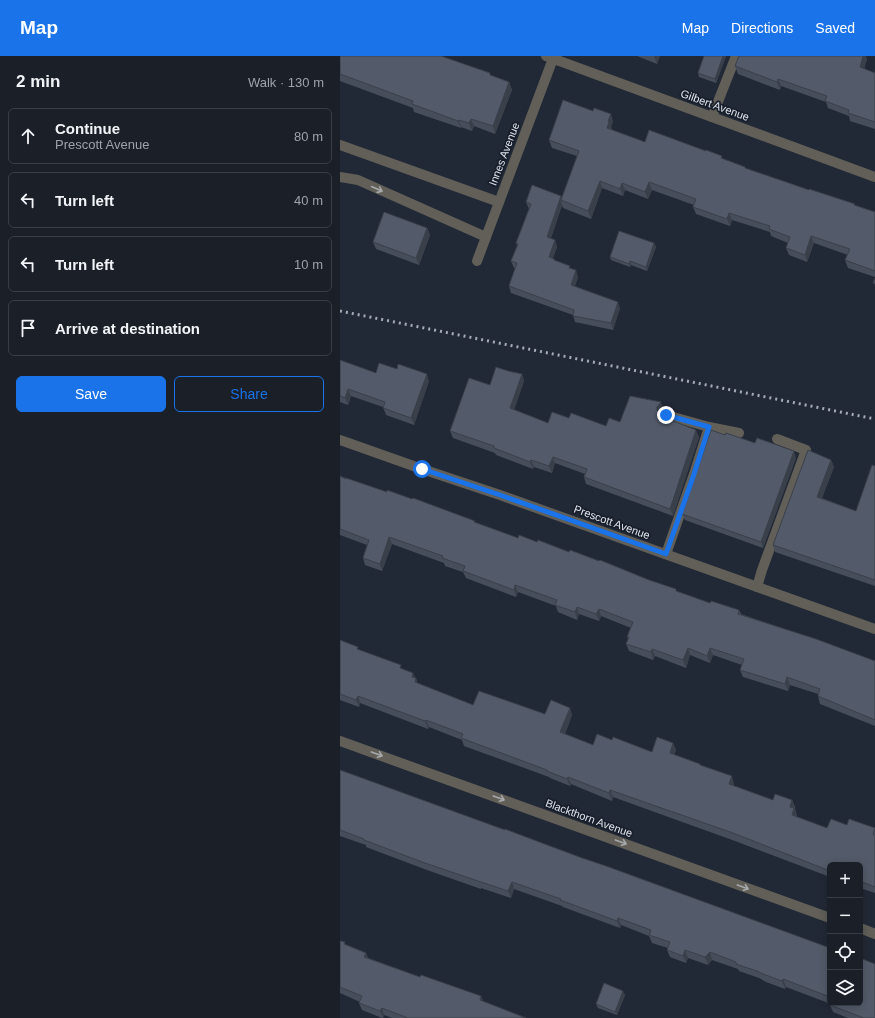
<!DOCTYPE html>
<html lang="en">
<head>
<meta charset="utf-8">
<style>
	:root { --surface:#1a1f28; --page:#272c34; --text:#f1f3f6; --muted:#9fa2a8; --line:#383d45; --accent:#1a73e8 }
	body { margin:0; font-family:Helvetica,sans-serif; background:var(--page); color:var(--text) }
	.controls { position:absolute; right:12px; bottom:12px; display:grid; overflow:hidden; border-radius:6px; box-shadow:0 2px 10px #0003 }
	.controls button { width:36px; height:36px; display:grid; place-items:center; padding:0; border:0; border-bottom:1px solid var(--line); background:var(--surface); color:var(--text); font:20px sans-serif }
	.stop { position:absolute; width:12px; height:12px; margin:-9px; border:3px solid #1a73e8; border-radius:50%; background:#fff }
	.stop.end { background:#1a73e8; border-color:#fff; box-shadow:0 1px 4px #0008 }
	.list { margin:0; padding:0; list-style:none }
	h2 { display:flex; justify-content:space-between; align-items:center; height:52px; margin:0; padding:0 16px; font-size:17px }
	h2 small { font-size:13px; font-weight:400; color:var(--muted) }
	.list li { display:grid; grid-template-columns:26px 1fr auto; gap:12px; align-items:center; box-sizing:border-box; height:56px; margin:0 8px 8px; padding:0 8px; border:1px solid var(--line); border-radius:6px }
	.list b { display:block; font-size:15px; white-space:nowrap }
	.list p { margin:0; font-size:13px; white-space:nowrap; color:var(--muted) }
	.list em { font-size:13px; font-style:normal; color:var(--muted) }
	.actions { display:flex; gap:8px; padding:12px 16px }
	.actions a { flex:1; padding:9px 0; border:1px solid var(--accent); border-radius:6px; text-align:center; font-size:14px; color:var(--accent) }
	.actions .main { background:var(--accent); color:#fff }
	.icon { flex:none; width:22px; height:22px; fill:none; stroke:currentColor; stroke-width:2; stroke-linecap:round; stroke-linejoin:round }
	.map { position:relative; flex:none; width:535px; height:962px; overflow:hidden }
	header { display:flex; align-items:center; gap:24px; box-sizing:border-box; height:56px; padding:0 20px; background:var(--accent); color:#fff }
	header strong { font-size:19px }
	nav { display:flex; gap:22px; margin-inline-start:auto; font-size:14px }
	main { display:flex }
	aside { flex:1; background:var(--surface) }
	.map>svg:first-child { display:block }
	.lines { fill:none; stroke-linecap:round; stroke-linejoin:round }
	.lane { stroke:#615f58; stroke-width:10 }
	.street { stroke:#615f58; stroke-width:10 }
	.rail { stroke:#a6acb6; stroke-width:3; stroke-dasharray:2 4; stroke-linecap:butt }
	.wall { fill:#474e5b }
	.shaded-wall { fill:#3a404a }
	.building { fill:#535b6a; stroke:#3a404a }
	.oneway { stroke:#a6a8aa }
	.route { stroke:#1a73e8; stroke-width:5 }
	.labels { text-anchor:middle; stroke-width:3.5; stroke-linejoin:round; paint-order:stroke }
	.street-label { font-size:11px; fill:#dfe4ed; stroke:#181f2b }
</style>
</head>
<body>
<header>
<strong>Map</strong>
<nav><a>Map</a><a>Directions</a><a>Saved</a></nav>
</header>
<main>
<aside>
<h2>2 min<small>Walk · 130 m</small></h2>
<ul class="list">
<li><svg class="icon" aria-label="ahead" viewBox="0 0 24 24"><path d="M12 20V5M6 11l6-6 6 6"/></svg><div><b>Continue</b><p>Prescott Avenue</p></div><em>80 m</em></li>
<li><svg class="icon" aria-label="left" viewBox="0 0 24 24"><path d="M17 20v-9H6M10 6l-5 5 5 5"/></svg><div><b>Turn left</b></div><em>40 m</em></li>
<li><svg class="icon" aria-label="left" viewBox="0 0 24 24"><path d="M17 20v-9H6M10 6l-5 5 5 5"/></svg><div><b>Turn left</b></div><em>10 m</em></li>
<li><svg class="icon" aria-label="arrive" viewBox="0 0 24 24"><path d="M6 21V4h12l-3 4 3 4H6"/></svg><div><b>Arrive at destination</b></div></li>
</ul>
<div class="actions"><a class="main">Save</a><a>Share</a></div>
</aside>
<div class="map">
<svg width="535" height="962" viewBox="0 0 535 962">
	<rect width="100%" height="100%" fill="#222936"/>
	<g class="lines">
		<path class="lane" d="M372,61L396,0
			M0,89L159,146
			M0,121L18,124L146,181
			M326,359L369,371L399,377
			M326,498L354,418L369,371
			M417,531L422,514L466,394L437,383"/>
		<path class="street" d="M206,0L535,121
			M137,205L214,0
			M0,384L82,413L160,439L535,573
			M0,685L490,862
			M520,872L535,878"/>
		<path class="rail" d="M0,255L535,363"/>
	</g>
	<path class="wall" d="M0,0L151,19L169,26L172,34L155,78L134,70L132,75L121,71V72L74,56L73,52L0,25Z
		M297,0H320L317,8Z
		M364,0H386L376,27L359,21L358,17Z
		M527,3L524,13L535,17V73L510,65L509,60L488,52L486,46L441,30L440,34L398,18L395,10Z
		M273,65L271,71L272,73V74L305,86L384,103L405,111L406,113L535,156V221L508,212L505,204L508,199L474,187L467,206L449,199L446,192L448,187L431,180L430,176L392,164L390,170L356,158L353,151L354,149L312,134L308,143L285,134L283,140L262,132L251,163L223,152L222,149L211,182L215,184L217,191L213,202L214,203L215,205L231,213L238,221L235,230L280,252L273,274L235,266L233,259L171,237L169,230L175,212H174L171,205L177,190L176,187L189,153L186,146L221,140L222,141L237,100L212,92L209,84Z
		M87,172L90,179L79,209L36,193L33,186Z
		M314,187L316,191L307,215L291,209L290,211L271,204L270,201Z
		M0,304L36,317L89,325L74,369L46,359L43,351L11,340L8,349L0,346Z
		M168,315L182,318L184,325L174,354L208,367L229,362L266,370L323,353L320,358V360L359,381L333,460L246,428L244,421L245,418L215,407L212,417L194,411L193,413L156,399L155,397L113,382L110,375L150,329Z
		M456,402L423,492L345,464L342,458Z
		M491,404L494,411L482,442L516,455L535,410V530L435,496L433,489Z
		M0,420L47,436L72,443L178,482L229,496L370,547L399,554L401,558L535,605V670L480,648L478,640V638L450,629L448,635L403,621L400,614L402,609L373,599L370,607L350,599L346,612L315,600L313,604L289,595L286,588L288,583L287,581L291,572L261,560L259,565L239,558L237,564L218,556L216,550L178,536L176,541L126,522L123,516L105,510L104,507L52,488L42,515L25,509L23,502L27,489L0,479Z
		M0,584L19,594L62,613L76,622L78,628L133,649L205,658L230,652L232,659L225,678L253,689L272,684L312,696L333,687L336,694L334,699L360,708V710L394,728L393,730L433,744H452L455,751V752L457,761L487,772L507,769L535,772V837L520,832V809H490V821L395,785L273,741L272,745L231,728L230,730L210,722L209,721L124,690L122,684L89,671L88,673L20,647L19,651L0,644Z
		M0,714L490,892V947H520L535,962H508L493,956L490,949L491,948L446,931L445,933L426,926L419,922L399,915L398,913L372,904L368,909L348,902L346,907L330,901L327,894L328,892L312,887L309,880L281,869L280,872L223,851L222,850L174,833L171,842L141,832V833L87,814L26,791V789L0,780Z
		M0,885L5,886V888L26,897L28,902L80,921L141,940L143,946L186,962H52L44,959L43,962H42L22,954L19,947L20,946L0,937Z
		M285,939L277,959L258,952L256,948Z"/>
	<path class="shaded-wall" d="M314,0H320L317,8Z
		M383,0H386L376,27L375,23Z
		M523,0H526L527,3L522,19L520,11Z
		M438,23L441,30L440,34L437,26Z
		M169,26L172,34L155,78L153,70Z
		M271,58L273,65L271,71L272,73L270,80L267,72L268,65Z
		M131,63L134,70L132,75L129,67Z
		M119,64L121,71V72L118,65Z
		M260,125L262,132L251,163L248,155Z
		M309,126L312,134L308,143L305,136Z
		M282,127L285,134L283,140L280,133Z
		M221,140L223,145L221,144L222,149L209,187L207,181Z
		M389,157L392,164L390,170L387,163Z
		M87,172L90,179L79,209L76,202Z
		M471,180L474,187L467,206L465,199Z
		M215,184L217,191L211,207L209,201Z
		M314,187L316,191L307,215L306,211Z
		M290,205L291,209L290,211L289,208Z
		M236,214L238,221L233,235L231,229Z
		M278,246L280,252L273,274L271,267Z
		M87,318L89,325L74,369L71,362Z
		M182,318L184,325L172,359L170,352Z
		M8,333L11,340L8,349L5,342Z
		M321,346L323,353L320,358L321,363L318,359L317,351Z
		M356,374L359,381L333,460L330,453Z
		M454,395L456,402L423,492L421,486Z
		M213,401L215,407L212,417L209,410Z
		M191,404L194,411L193,413L190,406Z
		M491,404L494,411L479,448L477,441Z
		M49,481L52,488L42,515L40,508Z
		M175,529L178,536L176,541L174,534Z
		M237,551L239,558L237,564L235,556Z
		M259,553L261,560L259,565L256,558Z
		M348,592L350,599L346,612L343,604Z
		M370,592L373,599L370,607L367,600Z
		M312,593L315,600L313,604L311,596Z
		M73,617L79,630L77,634L72,621Z
		M447,621L450,629L448,635L445,628Z
		M18,640L20,647L19,651L16,644Z
		M230,652L232,659L223,683L220,676Z
		M86,664L89,671L88,673L85,665Z
		M333,687L336,694L332,705L330,697Z
		M392,720L394,728L391,736L389,728Z
		M228,721L231,728L230,730L227,723Z
		M270,734L273,741L272,745L269,737Z
		M452,744L457,760L455,766L450,751Z
		M172,826L174,833L171,842L168,835Z
		M278,862L281,869L280,872L277,865Z
		M345,894L348,902L346,907L343,900Z
		M370,896L372,904L368,909L365,901Z
		M26,897L29,904L24,901Z
		M443,923L446,931L445,933L442,925Z
		M283,935L285,939L277,959L275,956Z
		M141,940L144,947L140,944Z
		M42,952L44,959L43,962L40,955Z"/>
	<path class="building" d="M0,0H101L150,17V19L169,26L153,70L131,63L129,67L119,64L118,65L72,48L73,45L0,18Z
		M364,0H383L375,23L358,17Z
		M399,0H523L520,11L535,17V66L508,57L509,54L485,45L487,40L438,23L437,26L395,10Z
		M223,44L253,55L254,52L271,58L268,65L269,66L267,72L305,86L309,74L366,95V94L382,100L381,102L405,111V112L446,126L469,134V133L515,148L514,149L535,156V215L505,204L510,193L471,180L465,199L446,192L450,181L429,173L430,170L389,157L387,163L353,151L356,143L309,126L305,136L282,127L280,133L260,125L248,155L221,144L239,95L209,84Z
		M192,129L221,140L207,181L215,184L209,201L214,203V204L230,210L229,212L236,214L231,229L278,246L271,267L233,260L234,254L169,230L177,207L171,205L178,188L176,187L191,148L186,146Z
		M44,156L87,172L76,202L33,186Z
		M279,175L314,187L306,211L290,205L289,208L270,201Z
		M535,222V228L533,227Z
		M0,304L36,317L39,307L57,313L58,308L87,318L71,362L43,352L45,346L8,333L5,342L0,340Z
		M156,311L168,315L182,318L170,352L208,367L212,356L229,362L231,357L266,370L269,362L280,366L290,340L321,346L317,351V354L319,357L318,359L356,374L330,453L244,421L247,413L213,401L209,410L191,404L190,406L154,392V390L110,375L129,322L150,329Z
		M371,374L385,379L386,377L415,387L417,382L454,395L421,486L342,458Z
		M468,394L491,404L477,441L516,455L532,409L535,410V524L433,489Z
		M0,420L6,423V422L47,436V434L72,443L73,442L135,465L134,466L178,482L179,479L197,486L198,484L229,496L230,494L259,505L260,504L309,524L336,533V535L370,547L371,545L399,554L398,558L476,583L535,605V664L478,640L480,633L447,621L445,628L400,614L404,603L370,592L367,600L348,592L343,604L312,593L311,596L286,588L289,581H287L293,566L259,553L256,558L237,551L235,556L215,549L217,544L175,529L174,534L123,515L125,510L102,502L103,500L49,481L40,508L23,502L29,484L0,473Z
		M0,584L18,591L17,593L61,609L60,612L73,617L72,621L76,622L75,626L133,649L139,635L205,658L211,644L230,652L220,676L253,689L257,678L272,684L273,681L312,696L317,681L333,687L330,697L360,708V709L392,720L389,728L433,744L435,738L452,744L450,751L454,752L452,759L487,772L491,763L507,769L509,763L535,772L533,778L535,779V831L520,825V809H490V815L393,777L270,734L269,737L228,721L227,723L207,715V714L121,682L123,678L86,664L85,665L18,640L16,644L0,638Z
		M0,714L165,774V773L194,784L242,802L266,810L490,892V941L443,923L442,925L423,918L417,915L396,908V906L370,896L365,901L345,894L343,900L327,894L330,886L309,879L311,874L278,862L277,865L220,844L221,843L172,826L168,835L138,825L85,807L24,784V783L0,774Z
		M0,885L5,886L4,888L26,897L24,901L80,921L81,919L141,940L140,944L186,962H68L42,952L40,955L19,947L22,940L0,931Z
		M520,902L535,908V962H524L490,949L491,947H520Z
		M264,927L283,935L275,956L256,948Z"/>
	<defs><path id="oneway-shaft" d="M-6 0H5M1.5-3L5.5 0L1.5 3" fill="none" stroke-width="1.6" stroke-linecap="round" stroke-linejoin="round"/></defs>
	<g class="oneway">
		<use href="#oneway-shaft" transform="translate(37 133) rotate(24)"/>
		<use href="#oneway-shaft" transform="translate(37 698) rotate(20)"/>
		<use href="#oneway-shaft" transform="translate(159 742) rotate(20)"/>
		<use href="#oneway-shaft" transform="translate(281 786) rotate(20)"/>
		<use href="#oneway-shaft" transform="translate(403 831) rotate(20)"/>
	</g>
	<g class="lines">
		<path class="route" d="M82,413L160,439L326,498L354,418L369,371L326,359"/>
	</g>
	<g class="labels">
		<g class="street-label">
			<text transform="translate(375 49) rotate(20)" y="4">Gilbert Avenue</text>
			<text transform="translate(164 98) rotate(-69)" y="4">Innes Avenue</text>
			<text transform="translate(272 466) rotate(20)" y="4">Prescott Avenue</text>
			<text transform="translate(249 762) rotate(20)" y="4">Blackthorn Avenue</text>
		</g>
	</g>
</svg>
<div class="controls">
<button>+</button>
<button>−</button>
<button><svg class="icon" aria-label="locate" viewBox="0 0 24 24"><circle cx="12" cy="12" r="6"/><path d="M12 2v4M12 18v4M2 12h4M18 12h4"/></svg></button>
<button><svg class="icon" aria-label="layers" viewBox="0 0 24 24"><path d="M12 4l9 5-9 5-9-5zM3 14l9 5 9-5"/></svg></button>
</div>
<div class="stop" style="left:82px;top:413px"></div>
<div class="stop end" style="left:326px;top:359px"></div>
</div>
</main>
</body>
</html>
